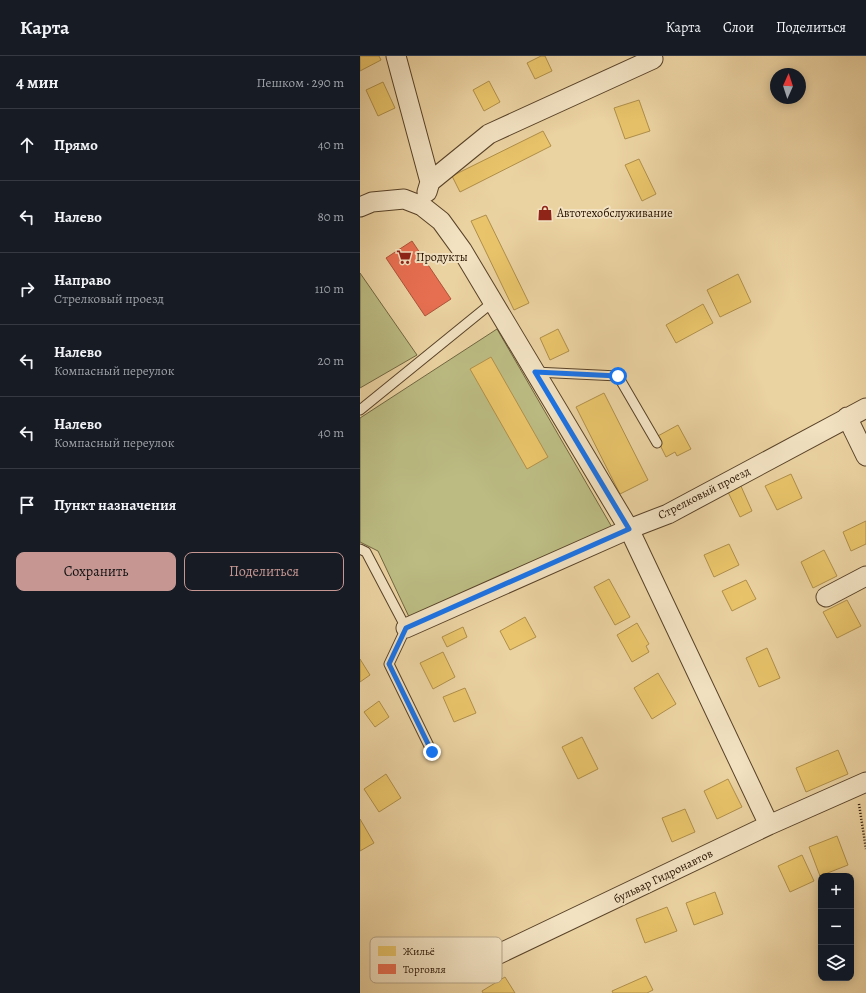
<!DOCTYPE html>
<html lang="ru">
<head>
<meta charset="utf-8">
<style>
	:root { --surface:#171b24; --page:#242831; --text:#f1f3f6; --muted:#9ea1a6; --line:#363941; --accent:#c59692 }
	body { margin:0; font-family:Alegreya,serif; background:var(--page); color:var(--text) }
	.controls { position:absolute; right:12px; bottom:12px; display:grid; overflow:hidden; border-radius:8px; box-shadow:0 2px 10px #0003 }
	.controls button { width:36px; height:36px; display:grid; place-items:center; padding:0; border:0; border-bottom:1px solid var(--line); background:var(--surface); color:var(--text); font:20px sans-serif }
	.compass { position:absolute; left:410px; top:12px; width:36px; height:36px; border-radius:50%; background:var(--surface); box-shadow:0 2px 10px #0003; rotate:3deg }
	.stop { position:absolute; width:12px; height:12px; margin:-9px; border:3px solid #1a73e8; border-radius:50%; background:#fff }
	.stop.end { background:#1a73e8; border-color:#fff; box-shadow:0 1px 4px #0008 }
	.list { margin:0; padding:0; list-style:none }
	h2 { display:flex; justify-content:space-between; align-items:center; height:52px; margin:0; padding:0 16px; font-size:17px }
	h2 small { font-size:13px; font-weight:400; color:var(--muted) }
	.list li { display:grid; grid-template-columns:26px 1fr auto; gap:12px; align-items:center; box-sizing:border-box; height:72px; padding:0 16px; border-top:1px solid var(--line) }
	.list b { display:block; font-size:15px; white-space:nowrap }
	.list p { margin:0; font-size:13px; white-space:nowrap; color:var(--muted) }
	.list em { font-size:13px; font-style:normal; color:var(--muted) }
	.actions { display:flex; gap:8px; padding:12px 16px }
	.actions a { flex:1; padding:9px 0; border:1px solid var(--accent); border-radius:8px; text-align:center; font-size:14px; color:var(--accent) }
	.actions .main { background:var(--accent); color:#111 }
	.icon { flex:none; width:22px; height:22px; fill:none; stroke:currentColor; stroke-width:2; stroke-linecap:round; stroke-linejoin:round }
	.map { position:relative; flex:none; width:506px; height:937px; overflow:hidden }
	header { display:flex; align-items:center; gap:24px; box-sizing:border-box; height:56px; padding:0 20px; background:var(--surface); border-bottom:1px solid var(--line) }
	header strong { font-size:19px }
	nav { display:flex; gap:22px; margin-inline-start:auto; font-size:14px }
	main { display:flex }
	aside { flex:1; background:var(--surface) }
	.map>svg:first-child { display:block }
	.green { fill:#bbbb82; stroke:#716641 }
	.homes { fill:#e9c46a; stroke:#af8f4a }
	.shops { fill:#e76f51; stroke:#ad5339 }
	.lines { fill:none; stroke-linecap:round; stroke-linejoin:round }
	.service-casing { stroke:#584228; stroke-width:11 }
	.minor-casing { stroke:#584228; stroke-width:21 }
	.path { stroke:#271200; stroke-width:2.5; stroke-dasharray:1 2; stroke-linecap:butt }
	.service { stroke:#f2e2c2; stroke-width:9 }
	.minor { stroke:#f2e2c2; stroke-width:19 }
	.route { stroke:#1a73e8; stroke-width:5 }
	.labels { text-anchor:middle; stroke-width:4; stroke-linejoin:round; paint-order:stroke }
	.poi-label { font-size:12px; fill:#271200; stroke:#f2e2c2; text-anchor:start }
	.street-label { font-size:12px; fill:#271200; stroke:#f2e2c2 }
	.key { fill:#f2e2c2; stroke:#b5a488; stroke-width:1 }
	.key-label { font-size:11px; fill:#271200 }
</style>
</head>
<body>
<header>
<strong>Карта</strong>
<nav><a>Карта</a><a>Слои</a><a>Поделиться</a></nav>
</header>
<main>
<aside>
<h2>4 мин<small>Пешком · 290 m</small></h2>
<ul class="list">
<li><svg class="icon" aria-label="ahead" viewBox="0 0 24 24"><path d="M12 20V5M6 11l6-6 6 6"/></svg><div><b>Прямо</b></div><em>40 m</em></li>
<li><svg class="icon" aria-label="left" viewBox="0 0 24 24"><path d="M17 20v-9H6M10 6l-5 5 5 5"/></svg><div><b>Налево</b></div><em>80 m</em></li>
<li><svg class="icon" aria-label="right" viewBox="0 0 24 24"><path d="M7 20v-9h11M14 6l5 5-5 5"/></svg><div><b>Направо</b><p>Стрелковый проезд</p></div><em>110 m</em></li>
<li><svg class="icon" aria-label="left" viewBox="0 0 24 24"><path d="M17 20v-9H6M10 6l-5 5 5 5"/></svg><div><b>Налево</b><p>Компасный переулок</p></div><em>20 m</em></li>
<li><svg class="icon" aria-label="left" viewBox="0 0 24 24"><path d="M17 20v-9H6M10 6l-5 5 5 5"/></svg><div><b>Налево</b><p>Компасный переулок</p></div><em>40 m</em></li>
<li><svg class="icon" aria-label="arrive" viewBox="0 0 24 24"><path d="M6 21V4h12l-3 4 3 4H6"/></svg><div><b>Пункт назначения</b></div></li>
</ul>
<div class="actions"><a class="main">Сохранить</a><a>Поделиться</a></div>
</aside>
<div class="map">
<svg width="506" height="937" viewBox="0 0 506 937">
	<rect width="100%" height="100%" fill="#ebd2a1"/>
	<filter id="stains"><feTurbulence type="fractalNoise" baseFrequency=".005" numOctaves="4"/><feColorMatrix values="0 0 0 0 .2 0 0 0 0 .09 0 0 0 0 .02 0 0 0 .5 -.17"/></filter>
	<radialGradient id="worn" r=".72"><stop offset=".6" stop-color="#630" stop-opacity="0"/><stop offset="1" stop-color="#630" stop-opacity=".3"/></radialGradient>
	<path class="green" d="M0,217L57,299L0,332Z
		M137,273L253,473L50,563L18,495L0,486V362Z"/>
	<path class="homes" d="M0,0H19L21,4L0,15Z
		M181,0H185L192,15L175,23L167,7Z
		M129,25L140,46L124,55L113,34Z
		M23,26L35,52L18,60L6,34Z
		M279,44L290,75L265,83L254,52Z
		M183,75L191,90L100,136L92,120Z
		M279,103L296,138L282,145L265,109Z
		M126,159L169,247L154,254L111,165Z
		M378,218L391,246L360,261L347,234Z
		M343,248L353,267L316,287L306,269Z
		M198,273L209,295L190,304L180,282Z
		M131,301L188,401L167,413L110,313Z
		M244,337L288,424L260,438L216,351Z
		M318,369L331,393L317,400L315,396L306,401L296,381Z
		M431,418L442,442L417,454L405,430Z
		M380,428L392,455L380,461L367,434Z
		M506,465V488L491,495L483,476Z
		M369,488L379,509L354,521L344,499Z
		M464,494L477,520L453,532L441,506Z
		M249,523L270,561L255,569L234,531Z
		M386,524L396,543L372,555L362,535Z
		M487,544L501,570L477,582L463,556Z
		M165,561L176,581L150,594L140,575Z
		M277,567L289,588L286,590L289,596L272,606L257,579Z
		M103,571L107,581L87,591L82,581Z
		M407,592L420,622L399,631L386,602Z
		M83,596L95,621L73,633L60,607Z
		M0,603L10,619L0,626Z
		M298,617L316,648L292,663L274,632Z
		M105,632L116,657L94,666L83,641Z
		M19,645L29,661L15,671L4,656Z
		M222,681L238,713L218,723L202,691Z
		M478,694L488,718L446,736L436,712Z
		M26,718L41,742L19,756L4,733Z
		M368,723L382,751L357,763L344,735Z
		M325,753L335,776L312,786L302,762Z
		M0,763L14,787L0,795Z
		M477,780L488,809L460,820L449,791Z
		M442,799L454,825L430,836L418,810Z
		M355,836L363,858L334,869L326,847Z
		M307,851L317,875L285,887L276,863Z
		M286,920L293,934L287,937H253L252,935Z
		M145,921L155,937H123L122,935Z"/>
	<path class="shops" d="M52,185L91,243L65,260L26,202Z"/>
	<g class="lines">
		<g class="service-casing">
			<path id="service" d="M175,316L258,320L297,387
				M0,354L133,246
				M0,493L6,496L46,572L29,608L72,696"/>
		</g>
		<g class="minor-casing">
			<path id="minor" d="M36,0L70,126L67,136
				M70,126L129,78L293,3
				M0,151L12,146L44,143L62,150L81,165L102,194L269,473L409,769
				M487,361L506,400
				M466,541L506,520
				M46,572L269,473L308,458L506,352
				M101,916L409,769L506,726"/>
		</g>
		<path class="path" d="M499,748L506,793"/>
		<use href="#service" class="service"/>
		<use href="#minor" class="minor"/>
	</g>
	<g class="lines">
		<path class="route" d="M72,696L29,608L46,572L269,473L175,316L258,320"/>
	</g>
	<defs>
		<g id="shop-bare" transform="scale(1.2)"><path d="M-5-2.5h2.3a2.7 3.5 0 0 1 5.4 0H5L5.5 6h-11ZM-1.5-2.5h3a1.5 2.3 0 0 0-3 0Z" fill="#8f2418" stroke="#f2e2c2" stroke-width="2.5" paint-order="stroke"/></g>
		<g id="supermarket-bare" transform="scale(1.2)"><path d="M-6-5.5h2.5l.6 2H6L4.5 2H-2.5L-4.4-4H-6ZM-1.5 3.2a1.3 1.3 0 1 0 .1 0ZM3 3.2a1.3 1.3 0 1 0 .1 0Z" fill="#8f2418" stroke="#f2e2c2" stroke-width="2.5" paint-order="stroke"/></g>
	</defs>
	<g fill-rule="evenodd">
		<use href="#shop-bare" x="185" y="157"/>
		<use href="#supermarket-bare" x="44" y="201"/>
	</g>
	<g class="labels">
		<g class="poi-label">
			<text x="197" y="161">Автотехобслуживание</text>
			<text x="56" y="205">Продукты</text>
		</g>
		<g class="street-label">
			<text transform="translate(344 437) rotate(-27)" y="4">Стрелковый проезд</text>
			<text transform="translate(303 820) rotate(-26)" y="4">бульвар Гидронавтов</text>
		</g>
	</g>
	<rect x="10" y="881" width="132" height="46" rx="6" class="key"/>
	<rect x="18" y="890" width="18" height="10" fill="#e9c46a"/>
	<rect x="18" y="908" width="18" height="10" fill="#e76f51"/>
	<g class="key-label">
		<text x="43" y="899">Жильё</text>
		<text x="43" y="917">Торговля</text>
	</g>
	<rect width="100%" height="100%" filter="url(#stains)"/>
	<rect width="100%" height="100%" fill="url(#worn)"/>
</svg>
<div class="controls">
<button>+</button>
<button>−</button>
<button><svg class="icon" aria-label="layers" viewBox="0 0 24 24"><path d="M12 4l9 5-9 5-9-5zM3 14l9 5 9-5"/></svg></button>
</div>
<svg class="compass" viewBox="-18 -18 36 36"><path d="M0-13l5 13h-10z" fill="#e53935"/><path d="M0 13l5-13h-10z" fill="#9ea1a6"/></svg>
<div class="stop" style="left:258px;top:320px"></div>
<div class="stop end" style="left:72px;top:696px"></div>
</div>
</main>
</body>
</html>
